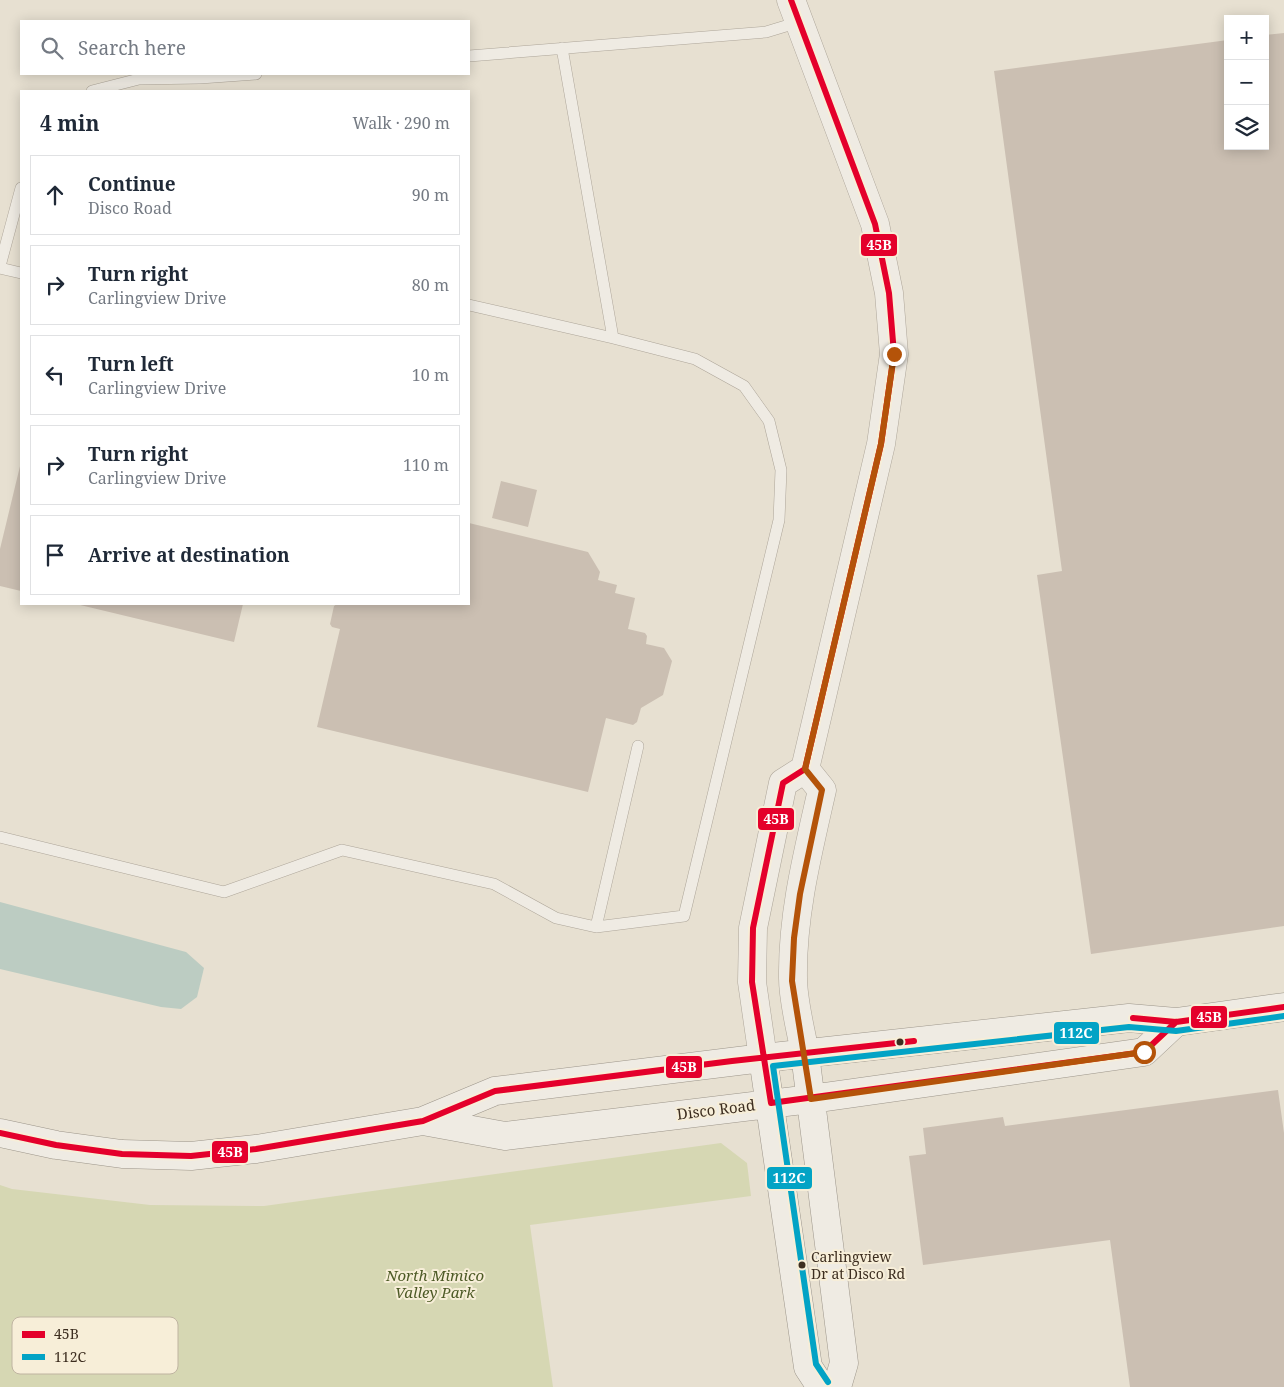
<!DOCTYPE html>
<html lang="en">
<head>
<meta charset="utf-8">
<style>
	:root { --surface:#fff; --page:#f6f6f7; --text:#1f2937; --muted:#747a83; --line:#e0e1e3 }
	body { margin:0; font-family:"Noto Serif",serif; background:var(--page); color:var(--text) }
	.controls { position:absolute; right:15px; top:15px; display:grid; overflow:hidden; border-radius:0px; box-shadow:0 2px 12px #0003 }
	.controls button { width:45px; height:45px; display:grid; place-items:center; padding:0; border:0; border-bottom:1px solid var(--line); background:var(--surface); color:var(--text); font:25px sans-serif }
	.stop { position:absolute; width:15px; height:15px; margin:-11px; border:4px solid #b45309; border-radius:50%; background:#fff }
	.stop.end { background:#b45309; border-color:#fff; box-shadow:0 1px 5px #0008 }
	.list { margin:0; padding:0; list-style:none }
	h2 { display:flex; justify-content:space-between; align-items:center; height:65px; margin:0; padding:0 20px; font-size:21px }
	h2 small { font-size:16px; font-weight:400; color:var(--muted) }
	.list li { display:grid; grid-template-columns:32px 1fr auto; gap:15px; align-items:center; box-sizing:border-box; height:80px; margin:0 10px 10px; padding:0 10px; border:1px solid var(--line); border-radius:0px }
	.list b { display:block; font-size:19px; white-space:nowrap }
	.list p { margin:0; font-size:16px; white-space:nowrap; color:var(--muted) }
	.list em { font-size:16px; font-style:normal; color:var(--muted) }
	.icon { flex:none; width:28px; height:28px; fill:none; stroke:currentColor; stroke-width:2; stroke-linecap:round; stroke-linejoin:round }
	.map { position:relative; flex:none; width:1284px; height:1387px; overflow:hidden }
	.search { position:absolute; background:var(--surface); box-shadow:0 2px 12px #0003; left:20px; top:20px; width:450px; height:55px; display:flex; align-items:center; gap:12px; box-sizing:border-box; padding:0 18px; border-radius:0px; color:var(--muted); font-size:19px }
	.panel { position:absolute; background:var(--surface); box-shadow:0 2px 12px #0003; left:20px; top:90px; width:450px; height:515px; border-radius:0px }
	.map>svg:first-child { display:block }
	.green { fill:#d6d7b3 }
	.water { fill:#bcccc2 }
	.building { fill:#cbbfb2 }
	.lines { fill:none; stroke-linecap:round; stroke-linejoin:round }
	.service-casing { stroke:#ada599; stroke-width:12 }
	.tertiary-casing { stroke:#ada599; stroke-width:29 }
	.secondary-casing { stroke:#9c958a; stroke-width:29 }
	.service { stroke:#efebe3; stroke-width:11 }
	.tertiary { stroke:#efebe3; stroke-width:28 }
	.secondary { stroke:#efebe3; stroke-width:28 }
	.bus-1-casing { stroke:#f7eed8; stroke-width:10 }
	.bus-2-casing { stroke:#f7eed8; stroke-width:10 }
	.bus-1 { stroke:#e4002b; stroke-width:6 }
	.bus-2 { stroke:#03a3c5; stroke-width:6 }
	.route { stroke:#b45309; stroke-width:6 }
	.bus-dot { fill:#3d2e20; stroke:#f7eed8; stroke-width:2 }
	.labels { text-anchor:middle; stroke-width:4; stroke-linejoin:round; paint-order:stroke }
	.bus-label { font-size:14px; fill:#3d2e20; stroke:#f7eed8; text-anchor:start }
	.street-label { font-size:15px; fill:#3d2e20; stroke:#f7eed8 }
	.park-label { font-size:15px; font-style:italic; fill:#4d5a26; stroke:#f7eed8 }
	.key { fill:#f7eed8; stroke:#bfb4a1; stroke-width:1 }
	.key-label { font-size:14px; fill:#3d2e20 }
	.line-badge { stroke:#f7eed8; stroke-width:2 }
	.badge-label { font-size:14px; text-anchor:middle; font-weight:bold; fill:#fff }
</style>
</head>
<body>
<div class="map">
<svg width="1284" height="1387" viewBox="0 0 1284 1387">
	<rect width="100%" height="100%" fill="#e7e0d1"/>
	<path class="green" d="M721,1143L747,1163L751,1196L530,1225L553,1387H0V1185L12,1189L150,1205L264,1206Z"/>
	<path class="water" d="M0,902L186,952L204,968L197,997L181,1009L161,1007L0,969Z"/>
	<path class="building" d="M1284,33V926L1091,954L1037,575L1062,571L994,71L1228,40V146H1265V35Z
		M21,462V591L0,586V549Z
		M501,481L537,490L528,527L492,518Z
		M469,523L588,552L600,572L598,580L617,585L615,593L635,598L628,629L645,633L647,636L646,644L664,648L672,661L663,695L641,708L637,722L633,725L606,718L588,792L317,727L340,629L332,627L330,624L334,606L337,604L346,605L347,604H469Z
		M76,604H243L234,642Z
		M1278,1090L1284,1133V1387H1130L1110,1240L923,1265L909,1156L926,1154L923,1128L1003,1117L1005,1126Z"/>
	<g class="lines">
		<g class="service-casing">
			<path id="service" d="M469,56L766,32L799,22
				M92,91L139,79L200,78L256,74
				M0,266L21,188
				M0,268L21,273
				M469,305L613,338
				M0,837L224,892L342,850L494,884L556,918L596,927L684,916L779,520L781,470L769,421L744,386L695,359L613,338L562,48
				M596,927L638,746"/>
		</g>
		<g class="tertiary-casing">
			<path id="tertiary" d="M805,769L822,790C808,852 792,914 793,978C793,1002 801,1030 805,1054
				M763,1058L752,982L753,928L783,783L805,769L881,444L894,354L889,293L875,224L791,0"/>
		</g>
		<g class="secondary-casing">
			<path id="secondary" d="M805,1054L844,1363L837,1387
				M763,1058L808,1367L821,1387
				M423,1121L505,1136L811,1099L1144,1052L1176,1022
				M0,1133L56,1145L122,1154L191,1156L256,1149L423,1121L495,1091L763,1058L1129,1018L1176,1022L1284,1007"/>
		</g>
		<use href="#service" class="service"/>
		<use href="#tertiary" class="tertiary"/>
		<use href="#secondary" class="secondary"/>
		<g class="bus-1-casing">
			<path id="bus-1" d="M791,0L875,224L889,293L894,354L881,444L805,769L783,783L753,928L752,982L771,1103L1144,1052L1176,1022
				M1133,1018L1176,1022L1284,1007
				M0,1133L56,1145L122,1154L191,1156L256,1149L423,1121L495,1091L732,1061L914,1041"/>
		</g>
		<g class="bus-2-casing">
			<path id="bus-2" d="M828,1382L816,1364L773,1066L1129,1027L1176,1031L1284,1016"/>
		</g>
		<use href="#bus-1" class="bus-1"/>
		<use href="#bus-2" class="bus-2"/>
	</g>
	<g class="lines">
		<path class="route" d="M894,354L881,444L805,769L822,790L800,894L794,938L792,981L811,1099L1144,1052"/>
	</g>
	<g class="bus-dot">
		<circle cx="900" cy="1042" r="4.5"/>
		<circle cx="802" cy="1265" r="4.5"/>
	</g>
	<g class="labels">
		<g class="bus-label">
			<text x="811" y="1262">Carlingview<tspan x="811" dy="17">Dr at Disco Rd</tspan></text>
		</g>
		<g class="street-label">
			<text transform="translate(716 1110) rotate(-7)" y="5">Disco Road</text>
		</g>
		<g class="park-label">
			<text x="435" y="1281">North Mimico<tspan x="435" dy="17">Valley Park</tspan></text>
		</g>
	</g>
	<rect x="12" y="1317" width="166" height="57" rx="8" class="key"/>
	<rect x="22" y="1331" width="23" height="7" fill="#e4002b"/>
	<rect x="22" y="1354" width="23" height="6" fill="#03a3c5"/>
	<g class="key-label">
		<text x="54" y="1339">45B</text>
		<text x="54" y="1362">112C</text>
	</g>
	<g class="line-badge">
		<rect x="860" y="233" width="38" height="24" rx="5" fill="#e4002b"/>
		<rect x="757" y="807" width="38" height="24" rx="5" fill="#e4002b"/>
		<rect x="1190" y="1005" width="38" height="24" rx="5" fill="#e4002b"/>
		<rect x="1053" y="1021" width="47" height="24" rx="5" fill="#03a3c5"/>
		<rect x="665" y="1055" width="38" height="24" rx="5" fill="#e4002b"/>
		<rect x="211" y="1140" width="38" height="24" rx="5" fill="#e4002b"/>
		<rect x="766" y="1166" width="47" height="24" rx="5" fill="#03a3c5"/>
	</g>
	<g class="badge-label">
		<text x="879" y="250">45B</text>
		<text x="776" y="824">45B</text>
		<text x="1209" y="1022">45B</text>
		<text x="1076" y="1038">112C</text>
		<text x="684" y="1072">45B</text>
		<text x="230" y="1157">45B</text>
		<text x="789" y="1183">112C</text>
	</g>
</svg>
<div class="controls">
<button>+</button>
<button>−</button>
<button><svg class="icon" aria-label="layers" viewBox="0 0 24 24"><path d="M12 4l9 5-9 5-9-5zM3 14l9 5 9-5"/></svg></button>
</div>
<div class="stop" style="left:1144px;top:1052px"></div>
<div class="stop end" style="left:894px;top:354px"></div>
<div class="search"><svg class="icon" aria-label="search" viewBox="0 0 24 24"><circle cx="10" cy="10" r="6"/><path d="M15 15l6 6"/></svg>Search here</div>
<section class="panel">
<h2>4 min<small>Walk · 290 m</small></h2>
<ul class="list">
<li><svg class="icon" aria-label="ahead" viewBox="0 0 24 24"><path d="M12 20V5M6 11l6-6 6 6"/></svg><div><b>Continue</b><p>Disco Road</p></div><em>90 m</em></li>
<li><svg class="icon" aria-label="right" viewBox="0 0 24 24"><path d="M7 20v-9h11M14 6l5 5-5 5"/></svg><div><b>Turn right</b><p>Carlingview Drive</p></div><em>80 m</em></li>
<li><svg class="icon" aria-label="left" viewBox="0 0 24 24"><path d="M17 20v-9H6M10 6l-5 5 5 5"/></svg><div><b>Turn left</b><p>Carlingview Drive</p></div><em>10 m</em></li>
<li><svg class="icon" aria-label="right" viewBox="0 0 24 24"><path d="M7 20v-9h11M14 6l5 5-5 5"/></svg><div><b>Turn right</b><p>Carlingview Drive</p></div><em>110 m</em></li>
<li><svg class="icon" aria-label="arrive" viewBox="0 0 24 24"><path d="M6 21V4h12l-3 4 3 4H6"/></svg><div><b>Arrive at destination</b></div></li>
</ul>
</section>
</div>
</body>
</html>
